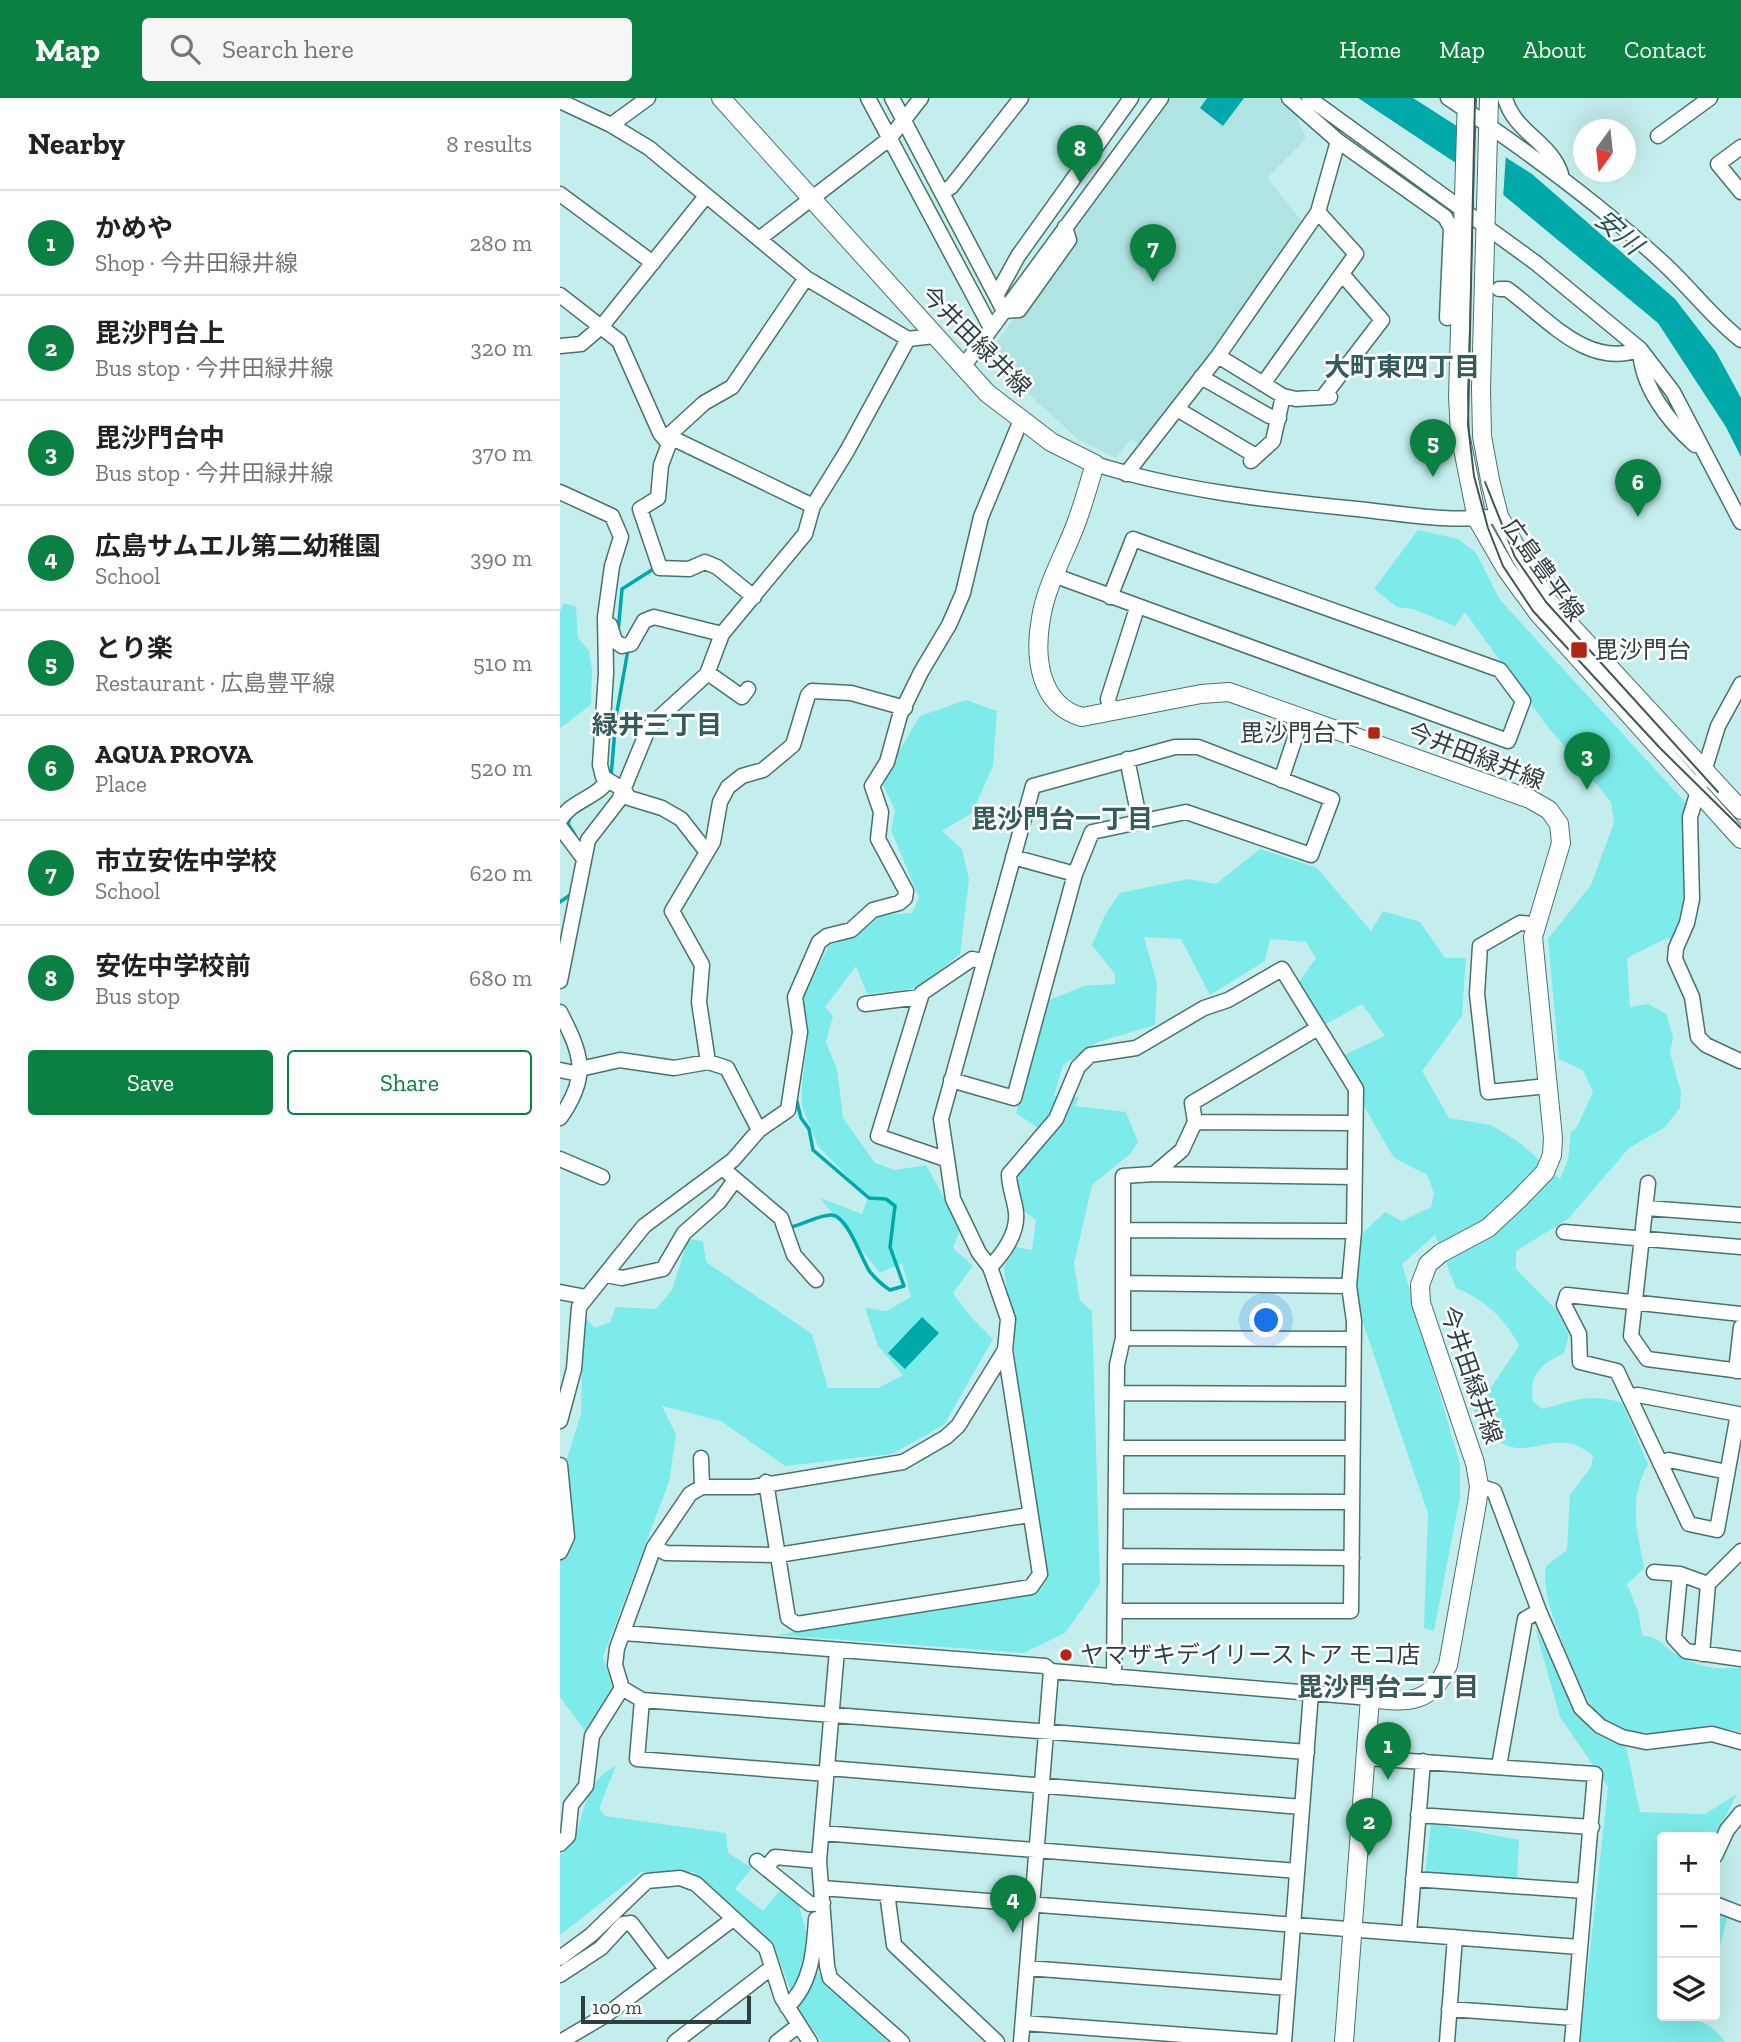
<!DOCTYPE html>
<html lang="en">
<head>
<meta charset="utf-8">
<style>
	:root { --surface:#fff; --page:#f6f6f6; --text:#222; --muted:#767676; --line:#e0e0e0; --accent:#0b8043 }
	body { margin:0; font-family:"Zilla Slab","Noto Sans JP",serif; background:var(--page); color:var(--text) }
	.controls { position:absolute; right:21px; bottom:21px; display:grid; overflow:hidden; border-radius:7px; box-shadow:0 7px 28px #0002 }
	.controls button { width:63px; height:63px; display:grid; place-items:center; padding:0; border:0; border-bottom:2px solid var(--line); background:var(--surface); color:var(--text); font:35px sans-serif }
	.compass { position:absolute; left:1013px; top:21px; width:63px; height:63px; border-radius:50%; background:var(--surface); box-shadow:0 7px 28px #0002; rotate:195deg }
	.scale { position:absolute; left:21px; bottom:18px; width:170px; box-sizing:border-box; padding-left:7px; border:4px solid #2e3f3f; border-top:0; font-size:19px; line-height:24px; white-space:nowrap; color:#2e3f3f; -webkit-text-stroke:5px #fff; paint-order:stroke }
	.you { position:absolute; left:707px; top:1223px; width:24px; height:24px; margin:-18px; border:5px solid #fff; border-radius:50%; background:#1a73e8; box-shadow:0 0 0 10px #1a73e833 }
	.badge { display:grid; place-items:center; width:46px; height:46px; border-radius:50%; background:var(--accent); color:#fff; font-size:23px; font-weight:700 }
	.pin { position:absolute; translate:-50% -58px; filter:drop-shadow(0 2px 4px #0008) }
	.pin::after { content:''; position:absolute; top:37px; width:24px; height:21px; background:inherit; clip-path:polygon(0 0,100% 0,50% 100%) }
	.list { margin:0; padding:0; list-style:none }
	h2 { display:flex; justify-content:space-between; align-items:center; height:91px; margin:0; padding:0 28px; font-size:30px }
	h2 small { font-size:23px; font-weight:400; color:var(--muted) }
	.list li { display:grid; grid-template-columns:46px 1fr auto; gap:21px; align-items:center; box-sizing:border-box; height:105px; padding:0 28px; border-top:2px solid var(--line) }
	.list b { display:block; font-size:26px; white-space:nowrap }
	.list p { margin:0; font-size:23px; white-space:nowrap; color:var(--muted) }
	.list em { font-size:23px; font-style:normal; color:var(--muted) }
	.actions { display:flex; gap:14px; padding:21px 28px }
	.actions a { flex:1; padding:16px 0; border:2px solid var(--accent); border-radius:7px; text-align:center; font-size:24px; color:var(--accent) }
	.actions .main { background:var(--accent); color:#fff }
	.icon { flex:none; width:38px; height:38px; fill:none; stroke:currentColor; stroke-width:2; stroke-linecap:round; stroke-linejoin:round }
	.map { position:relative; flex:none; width:1181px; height:1944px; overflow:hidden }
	header { display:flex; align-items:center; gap:42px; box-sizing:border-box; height:98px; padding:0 35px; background:var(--accent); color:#fff }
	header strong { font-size:33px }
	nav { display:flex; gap:38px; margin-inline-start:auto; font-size:24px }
	.search { width:490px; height:63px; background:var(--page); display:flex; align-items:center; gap:18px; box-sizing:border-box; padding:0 24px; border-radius:7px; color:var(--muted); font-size:26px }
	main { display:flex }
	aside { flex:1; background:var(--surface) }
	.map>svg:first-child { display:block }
	.built { fill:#b0e4e3 }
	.green { fill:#7debe9 }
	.water { fill:#00a9a9 }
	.pier { fill:#c4eeed }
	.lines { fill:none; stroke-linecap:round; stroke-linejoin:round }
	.stream { stroke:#00a9a9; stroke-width:3.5 }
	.minor-casing { stroke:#4a7170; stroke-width:17 }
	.major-casing { stroke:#4a7170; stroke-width:20 }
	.minor { stroke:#fff; stroke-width:14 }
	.major { stroke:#fff; stroke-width:18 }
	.tram { stroke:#415555; stroke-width:2 }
	.poi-dot { fill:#b22512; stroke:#fff; stroke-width:2.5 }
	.labels { text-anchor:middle; stroke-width:5; stroke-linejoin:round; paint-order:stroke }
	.street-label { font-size:24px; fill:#2e3f3f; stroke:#fff }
	.poi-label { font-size:24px; fill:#2e3f3f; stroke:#fff; text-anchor:start }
	.water-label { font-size:26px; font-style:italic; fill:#1e5655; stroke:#fff }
	.neighbourhood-label { font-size:26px; font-weight:bold; fill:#355b5a; stroke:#fff }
</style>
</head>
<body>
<header>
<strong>Map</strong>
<div class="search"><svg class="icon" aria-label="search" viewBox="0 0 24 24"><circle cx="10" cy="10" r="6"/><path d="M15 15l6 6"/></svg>Search here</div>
<nav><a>Home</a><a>Map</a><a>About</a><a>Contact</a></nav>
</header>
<main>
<aside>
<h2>Nearby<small>8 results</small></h2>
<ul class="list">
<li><span class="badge">1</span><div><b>かめや</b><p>Shop · 今井田緑井線</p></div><em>280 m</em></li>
<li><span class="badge">2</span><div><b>毘沙門台上</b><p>Bus stop · 今井田緑井線</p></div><em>320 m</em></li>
<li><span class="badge">3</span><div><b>毘沙門台中</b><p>Bus stop · 今井田緑井線</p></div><em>370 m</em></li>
<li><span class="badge">4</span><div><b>広島サムエル第二幼稚園</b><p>School</p></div><em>390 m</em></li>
<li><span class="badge">5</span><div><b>とり楽</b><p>Restaurant · 広島豊平線</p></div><em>510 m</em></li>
<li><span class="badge">6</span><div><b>AQUA PROVA</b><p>Place</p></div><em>520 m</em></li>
<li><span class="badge">7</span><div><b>市立安佐中学校</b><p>School</p></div><em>620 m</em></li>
<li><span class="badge">8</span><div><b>安佐中学校前</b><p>Bus stop</p></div><em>680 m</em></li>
</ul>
<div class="actions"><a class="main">Save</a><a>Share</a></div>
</aside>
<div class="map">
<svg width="1181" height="1944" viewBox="0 0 1181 1944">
	<rect width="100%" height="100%" fill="#c4eeed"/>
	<path class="built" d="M611,0H719L735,14L746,41L707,80L744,126L656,252L581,348L571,341L556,360L519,342L432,263L430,252L512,145L515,130Z"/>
	<path class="green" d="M858,432L898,441L916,455L940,502L1127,706L1122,820L1113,843L1107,840L1067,860L1070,909L1088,906L1106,916L1113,939L1110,955L1121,994L1120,1010L1104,1030L1069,1050L1008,1121L956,1153V1171L996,1211L1009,1237L1004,1255C980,1267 969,1276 973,1304L983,1311C1010,1303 1034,1294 1062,1305L1088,1366C1068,1404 1077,1430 1084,1470L1067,1486L1078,1513L1082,1537C1105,1542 1099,1546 1116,1556C1140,1570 1154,1571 1181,1570V1634C1167,1629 1148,1632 1134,1633C1044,1639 1038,1633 1005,1550C996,1527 981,1493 986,1468L1007,1452L1010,1397L1031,1369L1033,1358C987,1317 957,1390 914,1312L918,1299L932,1288L959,1248C945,1220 925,1202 896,1190L875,1137L842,1166L900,1366V1399L874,1533L864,1530L868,1415L796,1205L800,1138L825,1114L842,1123L871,1109L874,1095L867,1077L834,1060L801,1003L784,957L825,938L802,906L764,927L738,885L756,860L746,844L710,841L705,863L650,897L621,841L584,839L597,885L595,927L538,944L503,967L494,998L519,999L515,1008L566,1014L578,1044L570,1056L532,1087L514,1166L520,1203L532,1213L540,1486L505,1535L464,1555L216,1537L472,1494L485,1479L467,1359L444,1169L456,1149L472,1152L476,1122L462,1112L456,1074L490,1038L456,1015L489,902L524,888L555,886V876L532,847L545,817L560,795L628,781L656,786L700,751L757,770L811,833L823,813L860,824L885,860H906L902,918L862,973L889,1020L931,1027L960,1045L1000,1081L1008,1062L1011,1034L1017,1029L1033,994L1023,972L999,961L988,841L1031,787L1054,725L1051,704L984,624L905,514L895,528L853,511L837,509L814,491Z
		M4,505L16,509L18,540L29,553L32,572L31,607L0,630V513Z
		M406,602L437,613L433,668L412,715L382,733L402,751L409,782L400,856L358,890L307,896L296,868L265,909L273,918L266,944L277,971L283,1020L315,1065L335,1072L366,1067L401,1130L393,1150L413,1168L393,1195L411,1219L433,1241L384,1327L332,1356L225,1368L161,1323L102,1308L116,1337L109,1384L43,1559L53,1591L26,1634L0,1599V1460L12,1447L7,1360L21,1316L23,1217L35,1230L50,1224L56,1209L96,1211L112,1192L128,1141L143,1143L146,1164L252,1236L268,1290H318L343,1277L318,1248L305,1210L326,1213L351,1199L342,1165L320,1175L260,1100L302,1116L308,1100L258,1048L242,1008V985L248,939L243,899L269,847L297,838L321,817L352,815L359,800L331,732L335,712L321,683L360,618Z
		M975,1530L998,1572L1010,1608L1033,1634L1066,1648L1080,1714L1145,1716L1177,1696L1161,1727V1735L1155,1749V1739H1102V1918C1127,1918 1150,1921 1165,1944H1020L1048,1689L1000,1619Z
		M56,1668L39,1710L45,1718L166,1735L168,1755L192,1770L175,1791L203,1813L221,1791L239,1807L257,1874L328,1944H262L237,1910L213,1845L133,1774H81L0,1837V1756C27,1747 14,1686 56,1668Z
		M871,1725L959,1742L957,1784L865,1776Z
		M1155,1811L1167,1820L1159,1853H1155Z"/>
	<path class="water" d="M647,0H684L663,28L640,10Z
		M798,0H853L972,76L1115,201L1156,254L1181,300V359L1166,329L1098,225L941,95Z
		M362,1219L379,1235L345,1271L328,1255Z"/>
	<path class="pier" d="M902,27L946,55L943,101L901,72Z"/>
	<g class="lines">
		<path class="stream" d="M58,534L62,491L95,470
			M51,679L56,619L68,552
			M10,719L8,726L15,737
			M0,804L10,797
			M231,1129C243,1127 260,1116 272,1117C288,1118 302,1163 310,1174C316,1181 322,1187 330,1192L344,1188L330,1149L335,1108L326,1101L309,1100L253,1052L249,1031L241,1020L236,1000"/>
		<g class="minor-casing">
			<path id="minor" d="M308,0L431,230
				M332,0L444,213L459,212L509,142L505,129
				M729,0L778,43L885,119L891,130L887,220
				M749,0L976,165L1080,251L1113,294L1181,424
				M888,0C963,50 1035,102 1101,163C1129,188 1151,219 1181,242
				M945,0C954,34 991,44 1001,76
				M0,3L51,27L89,50L246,180L348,241L374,238
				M51,27L88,0
				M1098,38L1150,0
				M1181,49L1158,66L1181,94
				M382,94L391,89L461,0
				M0,96L93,165
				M199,141L329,41L361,0
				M939,191H947C986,219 1028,272 1080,251C1081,288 1108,323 1135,347
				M0,197L59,243L100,335L109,346L101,367L98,400L80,411L100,470L129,471L145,464L157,469L194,499
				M436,198L458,158L571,0
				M0,248L21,246L42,228L146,98
				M658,258L723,298L736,301L770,299
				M403,269L601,0
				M641,279L709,318L719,320
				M703,286L796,156L758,114L778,43
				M763,299L822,222L782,176
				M617,311L696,358
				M100,335L108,338L144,305L172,289L246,180
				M108,338L253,408
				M691,363L713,343L723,298
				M535,366C621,393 707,402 797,411C844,416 892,425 939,418
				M566,376L658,258L758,114
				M0,394L52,418L61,439L52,468L45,519L46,575L40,667L43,679L64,692L69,700L102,710L121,721L146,753
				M496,478L948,643L963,603L940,572L573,441L550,499
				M50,527L55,543L62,548L71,546L84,523L94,519L162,536
				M148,575L182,599L188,591
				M551,614L548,601L577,510
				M567,661L580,724
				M721,682L742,619
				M0,722C12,702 37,700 48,682
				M0,729L24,761
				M453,759L515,776
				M976,826L960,825L920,848L917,896L928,994L988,988
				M0,883L28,742L59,702L89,629L147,576L162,536L245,436L253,408L287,353L348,241
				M305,906L360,899
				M0,914C22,957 30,978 0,1020
				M1180,963L1146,947L1138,939L1132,899L1115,861L1116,850L1127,825L1132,801L1130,719L1158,628L1181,586
				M148,964L139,904L142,867L112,813L153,744L160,704L168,689L182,678L203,672L233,647L248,597L252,593L291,595L345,610
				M20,971L60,962L114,970L148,964L167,970L199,1032
				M0,972L19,976
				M391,982L454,1000L515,776L532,734L626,714L751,757L772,701L638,649H615L473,688L381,1021L393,1101L419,1155L430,1169L448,1221L445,1252L398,1328L386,1339L343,1364L192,1389H142L130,1396L94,1449L57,1550L55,1567L62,1590L82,1602L747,1654
				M635,1024L794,1025
				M0,1061L42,1079
				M385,1061L318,1038L362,895L412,861L423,863
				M168,1075L221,1120L234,1157L256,1182
				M594,1076L794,1079
				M1088,1085L1071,1238L1087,1261L1181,1273
				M1086,1110L1181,1117
				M563,1132L794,1133
				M1004,1134L1181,1149
				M430,1169C443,1156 458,1135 456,1115C455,1102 449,1090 449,1076L496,1021L518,969L530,957L576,950L644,910L668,902L722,871L796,991L794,1133L789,1188L794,1223L791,1513H555
				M46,1177L62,1180L103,1171L124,1135L159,1104L175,1082
				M563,1185L789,1188
				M0,1194L26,1199
				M563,1240L794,1241
				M1176,1273L1181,1229
				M557,1295L793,1296
				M1069,1298L1078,1297L1178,1316L1157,1432L1129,1426L1057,1273L1020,1264L1019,1236L1004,1207L1007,1197L1181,1216
				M0,1323L14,1271L19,1209L84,1128L173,1062L199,1032L228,1012L240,934L235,899L259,844L267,838L291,832L313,812L339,805L345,800L346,793L318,741L321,714L312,688L327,664L340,617L361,574L389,527L403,495L421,419L461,322
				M556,1350H792
				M141,1360L142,1389
				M1100,1365L1109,1362L1167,1374
				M0,1367L7,1439L0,1454
				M206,1384L228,1520L237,1526L471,1489L480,1476L445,1252
				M919,1388L934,1393L979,1513L1021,1610L1040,1628L1062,1639L1086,1644L1152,1636L1181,1644
				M556,1403L792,1404
				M94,1449L106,1455L218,1457L469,1417
				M556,1458L792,1460
				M1094,1474L1120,1476L1148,1486
				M1120,1476L1114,1540L1126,1553L1181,1561
				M64,1535L485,1568L491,1573L810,1600
				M277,1552L259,1763L267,1868L270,1880L342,1944
				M1142,1556L1148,1486L1181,1453
				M554,1579L557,1267L563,1240V1078L594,1076L622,1052L635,1024L632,1005L758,930
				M82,1602L77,1661L267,1676
				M807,1660L1035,1676L1012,1944
				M939,1668L965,1521L979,1513
				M268,1670L742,1709
				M858,1717L1032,1729
				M262,1735L737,1773
				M0,1746L8,1738L11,1707L26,1688L32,1638L62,1590
				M1155,1758L1167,1732L1181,1715
				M197,1763L250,1806L263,1805
				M206,1770L215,1759L259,1763
				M853,1781L1025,1793
				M262,1790L1019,1849
				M327,1795L334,1847L437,1944
				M1155,1806L1181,1816
				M849,1835L863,1663
				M0,1860L31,1837L87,1783L120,1780L136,1786L206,1850L222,1900L250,1944
				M467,1870L728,1890
				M0,1877L41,1850L63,1826L71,1825L106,1871
				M227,1909C252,1886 254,1852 256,1821
				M889,1911L1014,1920
				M463,1925L719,1944
				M0,1944L46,1917L173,1821
				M115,1944L211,1870
				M217,1944L239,1927
				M461,1944L491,1573
				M724,1944L751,1595
				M887,1944L895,1839"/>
		</g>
		<g class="major-casing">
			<path id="major" d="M161,0L427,295L491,344L535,366C529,385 524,404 517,423C506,454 486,487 481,520C474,559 479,607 522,619L641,596L669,594L970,701L989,712L999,726L1001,745L973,839L993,1040L992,1057L985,1074L959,1101L928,1130L881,1155L868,1166L860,1187L861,1205L915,1365L919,1388L917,1405L888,1567C872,1606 848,1605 810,1600L784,1944
				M907,0L898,298L900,336L917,421L946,471L978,515L1181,741
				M929,0L921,290L922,338L930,382L939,418L962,461L988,503L1181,712"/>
		</g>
		<use href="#minor" class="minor"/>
		<use href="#major" class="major"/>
		<path class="tram" d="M915,0L908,327L914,378L928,430L943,468L973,513L1100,650L1181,730
			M925,384L955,459L986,504L1158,694"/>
	</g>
	<g class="poi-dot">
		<rect x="1010" y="543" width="18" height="18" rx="3.5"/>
		<rect x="807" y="628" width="14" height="14" rx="3.5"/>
		<circle cx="506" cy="1557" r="7"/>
	</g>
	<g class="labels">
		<g class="street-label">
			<text transform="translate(416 243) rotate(45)" y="8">今井田緑井線</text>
			<text transform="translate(983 472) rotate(54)" y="8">広島豊平線</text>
			<text transform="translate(916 658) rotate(21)" y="8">今井田緑井線</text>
			<text transform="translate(911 1277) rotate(71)" y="8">今井田緑井線</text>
		</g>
		<g class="poi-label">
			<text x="1035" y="560">毘沙門台</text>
			<text x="800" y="643" text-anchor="end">毘沙門台下</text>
			<text x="520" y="1565">ヤマザキデイリーストア モコ店</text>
		</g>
		<g class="water-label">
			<text transform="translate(1059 134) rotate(41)" y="9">安川</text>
		</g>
		<g class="neighbourhood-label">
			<text x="842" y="278">大町東四丁目</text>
			<text x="97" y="636">緑井三丁目</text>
			<text x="502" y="730">毘沙門台一丁目</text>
			<text x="828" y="1598">毘沙門台二丁目</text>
		</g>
	</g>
</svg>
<div class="controls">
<button>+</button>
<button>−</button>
<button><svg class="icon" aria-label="layers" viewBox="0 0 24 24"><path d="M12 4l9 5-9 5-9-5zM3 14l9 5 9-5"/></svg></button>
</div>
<svg class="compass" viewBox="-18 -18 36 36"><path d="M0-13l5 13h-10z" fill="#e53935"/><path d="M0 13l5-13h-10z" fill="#767676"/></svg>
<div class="scale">100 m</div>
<div class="you"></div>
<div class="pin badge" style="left:828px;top:1682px">1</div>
<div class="pin badge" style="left:809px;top:1758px">2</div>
<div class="pin badge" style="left:1027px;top:692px">3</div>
<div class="pin badge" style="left:453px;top:1835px">4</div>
<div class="pin badge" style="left:873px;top:379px">5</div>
<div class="pin badge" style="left:1078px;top:419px">6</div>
<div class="pin badge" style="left:593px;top:184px">7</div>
<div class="pin badge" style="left:520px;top:85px">8</div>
</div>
</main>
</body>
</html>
